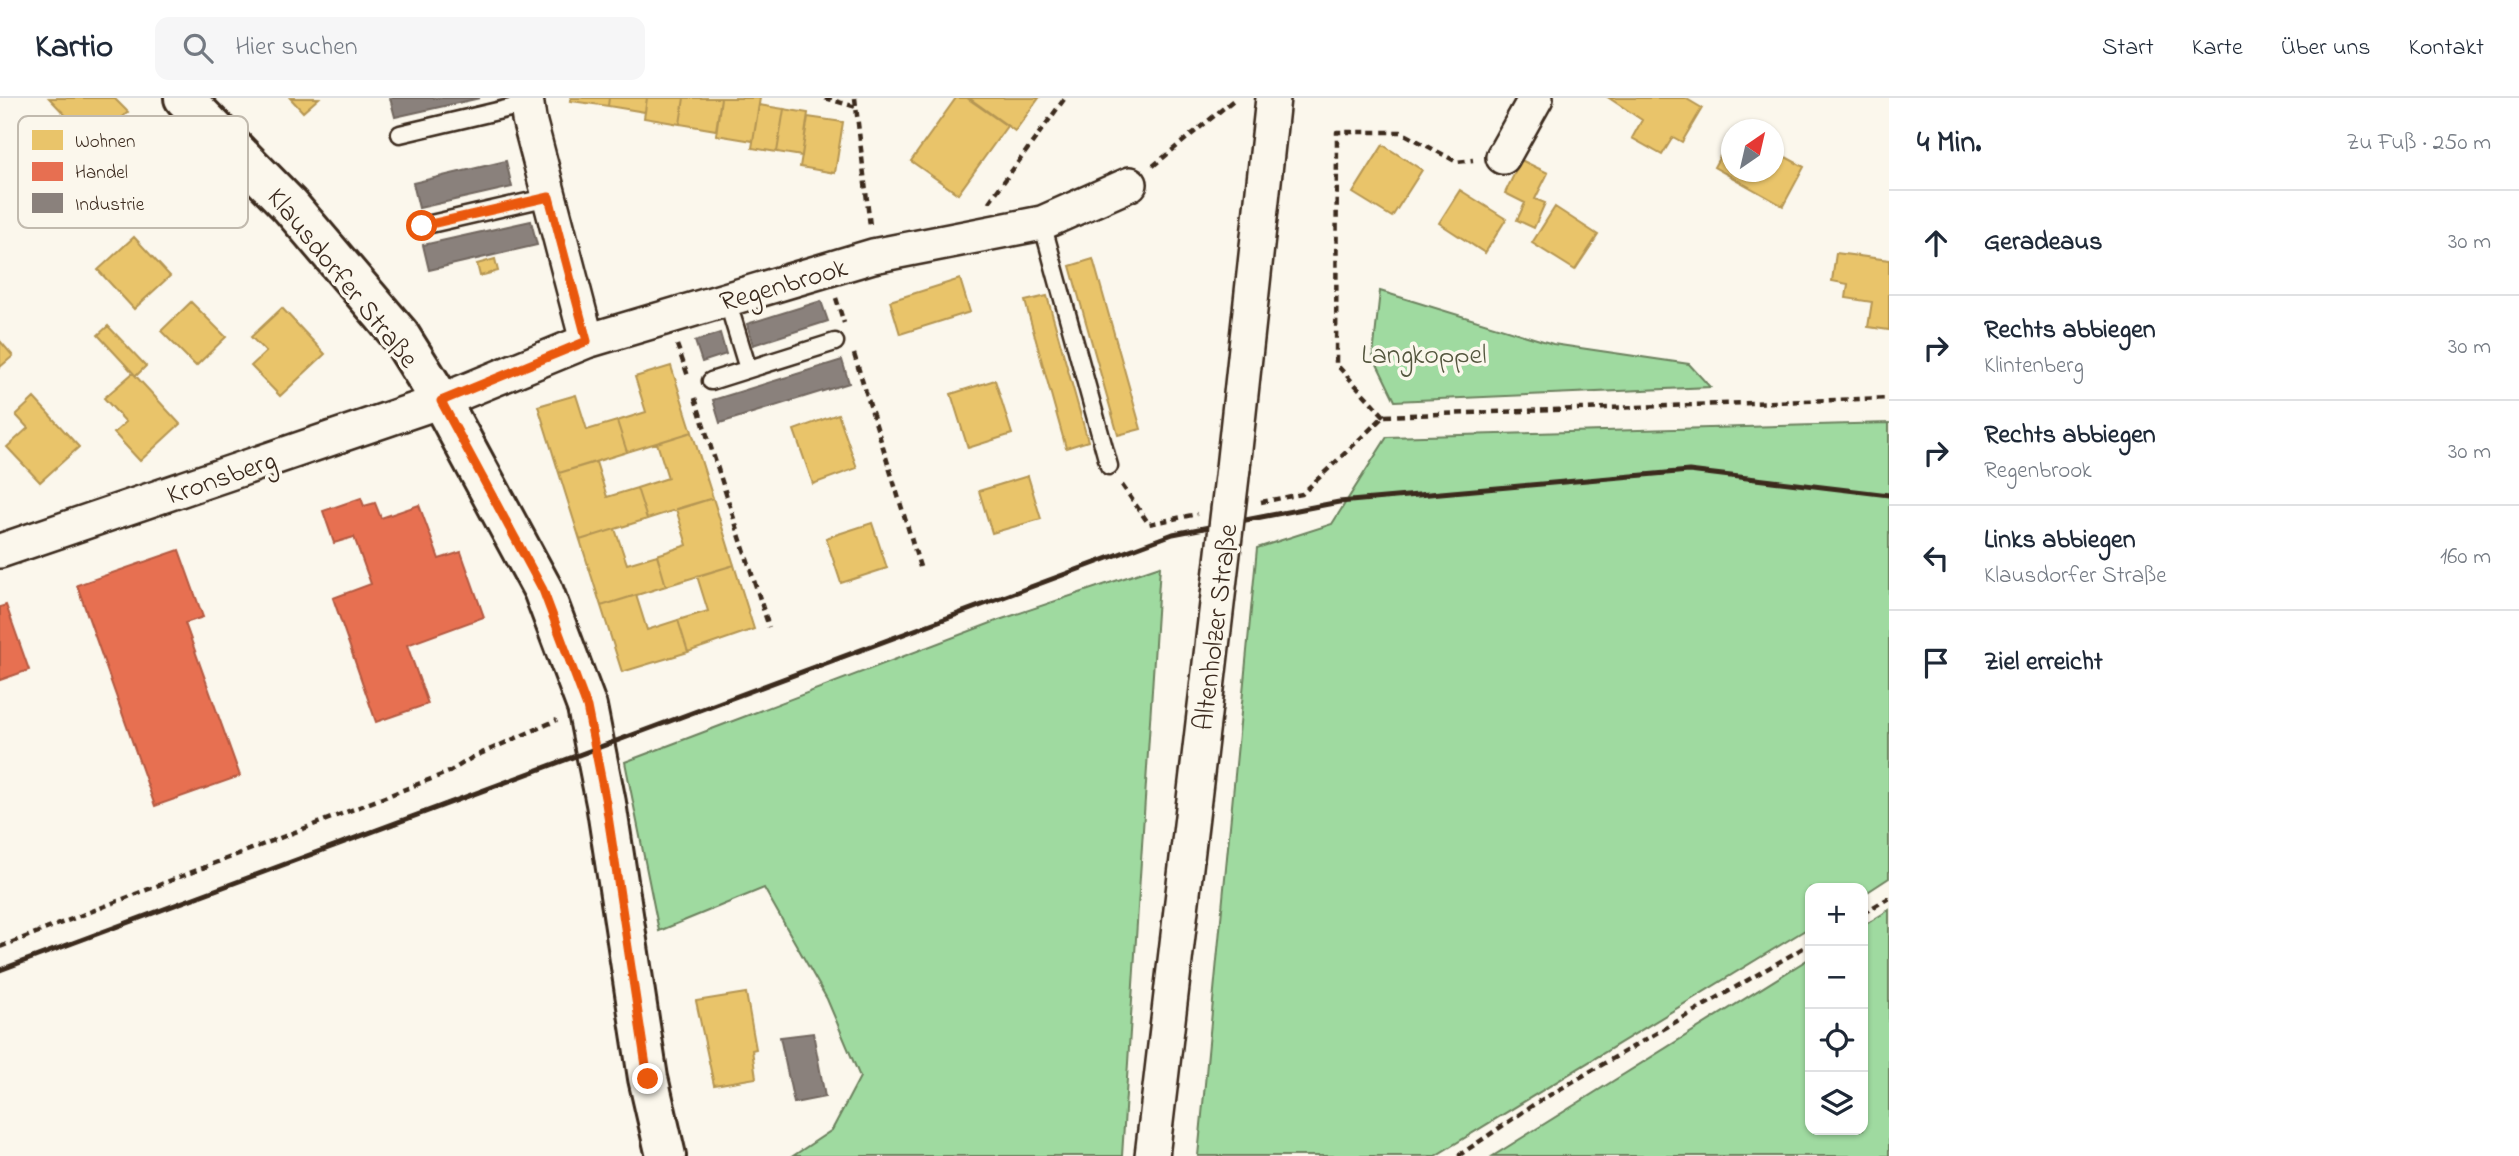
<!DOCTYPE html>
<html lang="de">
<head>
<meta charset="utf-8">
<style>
	:root { --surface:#fff; --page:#f6f6f7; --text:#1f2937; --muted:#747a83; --line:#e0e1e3 }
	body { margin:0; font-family:"Indie Flower",sans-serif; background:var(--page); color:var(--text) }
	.controls { position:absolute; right:21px; bottom:21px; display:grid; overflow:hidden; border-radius:14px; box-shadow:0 2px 5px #0004 }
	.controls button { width:63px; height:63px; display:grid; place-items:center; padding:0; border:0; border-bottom:2px solid var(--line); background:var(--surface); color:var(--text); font:35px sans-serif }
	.compass { position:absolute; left:1721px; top:21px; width:63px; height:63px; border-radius:50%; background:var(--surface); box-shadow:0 2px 5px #0004; rotate:34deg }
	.stop { position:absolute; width:21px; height:21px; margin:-16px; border:5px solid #ea580c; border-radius:50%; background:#fff }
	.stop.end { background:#ea580c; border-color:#fff; box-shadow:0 2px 7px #0008 }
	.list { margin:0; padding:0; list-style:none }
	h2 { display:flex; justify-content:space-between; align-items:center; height:91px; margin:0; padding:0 28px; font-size:30px }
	h2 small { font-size:23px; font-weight:400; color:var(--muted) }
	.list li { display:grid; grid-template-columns:46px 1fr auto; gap:21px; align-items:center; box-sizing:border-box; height:105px; padding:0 28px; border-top:2px solid var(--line) }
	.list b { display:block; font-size:26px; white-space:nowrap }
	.list p { margin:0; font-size:23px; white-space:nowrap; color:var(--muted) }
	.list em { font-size:23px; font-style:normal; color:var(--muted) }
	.icon { flex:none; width:38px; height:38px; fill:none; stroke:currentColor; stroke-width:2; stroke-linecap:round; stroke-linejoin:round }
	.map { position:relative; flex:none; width:1889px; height:1058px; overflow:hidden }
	header { display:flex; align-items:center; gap:42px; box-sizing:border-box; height:98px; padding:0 35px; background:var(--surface); border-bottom:2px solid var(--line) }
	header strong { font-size:33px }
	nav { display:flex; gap:38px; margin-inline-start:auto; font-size:24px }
	.search { width:490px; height:63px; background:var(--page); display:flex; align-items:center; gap:18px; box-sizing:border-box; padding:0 24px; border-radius:14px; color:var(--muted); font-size:26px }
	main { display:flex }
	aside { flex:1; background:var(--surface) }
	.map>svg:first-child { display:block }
	.green { fill:#9fdaa0; stroke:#6d825f; stroke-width:2 }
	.homes { fill:#e9c46a; stroke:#b59653; stroke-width:2 }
	.shops { fill:#e76f51; stroke:#b35a42; stroke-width:2 }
	.industry { fill:#8a817c; stroke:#726760; stroke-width:2 }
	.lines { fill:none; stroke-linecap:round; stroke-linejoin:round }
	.lane-casing { stroke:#3b2a1e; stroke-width:21 }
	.street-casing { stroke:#3b2a1e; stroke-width:38 }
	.secondary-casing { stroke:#3b2a1e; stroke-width:44 }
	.path { stroke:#3b2a1e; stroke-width:4.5; stroke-dasharray:7 5; stroke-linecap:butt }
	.lane { stroke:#fbf7ec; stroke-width:16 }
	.street { stroke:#fbf7ec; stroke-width:33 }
	.secondary { stroke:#fbf7ec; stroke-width:38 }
	.rail { stroke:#3b2a1e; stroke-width:5 }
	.street-bridge-casing { stroke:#3b2a1e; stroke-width:38; stroke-linecap:butt }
	.street-bridge { stroke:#fbf7ec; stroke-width:33 }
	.route { stroke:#ea580c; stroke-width:9 }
	.labels { text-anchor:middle; stroke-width:7; stroke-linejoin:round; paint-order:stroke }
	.street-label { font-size:28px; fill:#3b2a1e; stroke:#fbf7ec }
	.park-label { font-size:28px; fill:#54563e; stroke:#fbf7ec }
	.key { fill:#fbf7ec; stroke:#c1baae; stroke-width:2 }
	.key-label { font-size:19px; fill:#3b2a1e }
</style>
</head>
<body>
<header>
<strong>Kartio</strong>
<div class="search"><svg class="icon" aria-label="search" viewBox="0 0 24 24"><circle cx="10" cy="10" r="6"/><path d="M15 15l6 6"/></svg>Hier suchen</div>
<nav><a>Start</a><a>Karte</a><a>Über uns</a><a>Kontakt</a></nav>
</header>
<main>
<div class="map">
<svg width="1889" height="1058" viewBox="0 0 1889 1058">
	<rect width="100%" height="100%" fill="#fbf7ec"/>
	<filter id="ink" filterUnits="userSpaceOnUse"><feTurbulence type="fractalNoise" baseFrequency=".0143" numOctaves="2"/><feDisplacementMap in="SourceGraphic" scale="14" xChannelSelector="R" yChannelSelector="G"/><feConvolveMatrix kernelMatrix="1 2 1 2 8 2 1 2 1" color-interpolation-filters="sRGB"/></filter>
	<g filter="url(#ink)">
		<path class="green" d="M1380,193L1553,246L1689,266L1710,289L1395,303L1373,258Z
			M1889,325V780L1863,797V790H1810V829L1435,1058H1198L1257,450L1332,426L1387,339Z
			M1160,468L1122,1058H793L832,1032L860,979L827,901L764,790L659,833L625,664L999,522Z
			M1889,812V1058H1493L1810,860V1032H1863V828Z"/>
		<path class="homes" d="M49,0H114L128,14L94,47Z
			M290,0H319L303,14Z
			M571,0H609L608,8L570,3Z
			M609,0H647L645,14L608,8Z
			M647,0H684L680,26L644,20Z
			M684,0H721L716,32L680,26Z
			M721,0H760L753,43L716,37Z
			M956,0H967L1007,28L958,96L911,63Z
			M969,0H1039L1015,33Z
			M1609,0H1685L1702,10L1682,44L1673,39L1662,57L1632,40L1642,22Z
			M759,7L784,11L777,54L752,50Z
			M784,11L808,15L802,58L777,54Z
			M808,19L843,24L835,75L800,69Z
			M1731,38V74H1773V52L1804,69L1783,108L1714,69Z
			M1383,47L1422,72L1392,119L1353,95Z
			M1521,62L1548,75L1535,101L1545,105L1534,130L1517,122L1525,105L1505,95Z
			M1460,92L1506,121L1485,155L1439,125Z
			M1555,109L1598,137L1575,172L1532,145Z
			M134,139L170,178L134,211L98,172Z
			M1836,155L1889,162V232L1868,229L1872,204L1846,200L1848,186L1832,183Z
			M495,161L498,173L480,178L477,166Z
			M1093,161L1141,331L1118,337L1070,168Z
			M960,181L970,214L900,236L890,203Z
			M1047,198L1088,343L1066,350L1025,203Z
			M191,204L226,239L196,268L161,233Z
			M282,210L325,256L280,298L251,268L266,254L251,239Z
			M108,228L146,268L136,278L98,237Z
			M0,243L13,258L0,269Z
			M671,268L692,334L627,354L617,323L646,314L635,279Z
			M133,275L180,326L140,363L114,335L126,324L104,300Z
			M995,282L1012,336L968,350L951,296Z
			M576,297L587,332L617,323L627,354L559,375L538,308Z
			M34,300L79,349L40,384L7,349L28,330L16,317Z
			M838,316L857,370L813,386L794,332Z
			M692,334L713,400L647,421L637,390L668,380L657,345Z
			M596,364L607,399L637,390L647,421L580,442L559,375Z
			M1028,378L1041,421L992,435L979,393Z
			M713,400L734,467L666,488L657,457L687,447L676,411Z
			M872,425L887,470L841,485L826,440Z
			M615,431L627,466L657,457L666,488L601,508L580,442Z
			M734,467L754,531L688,554L678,522L708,513L697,478Z
			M636,497L647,532L678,522L688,554L622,574L601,508Z
			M746,895L756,951L752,952L756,980L714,987L696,903Z"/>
		<path class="shops" d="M361,400L364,408L375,405L381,420L419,407L439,461L461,454L484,519L407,547L428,606L376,624L333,500L371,486L354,439L334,445L323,413Z
			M179,452L203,519L185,525L240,678L155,708L77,487Z
			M6,507L29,572L0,582V509Z"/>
		<path class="industry" d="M390,0H480L395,19Z
			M506,63L512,89L419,110L413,85Z
			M531,123L537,147L429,172L423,147Z
			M821,203L828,223L753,247L747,226Z
			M720,235L726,256L702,264L695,243Z
			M842,262L849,285L720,325L713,302Z
			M813,935L825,999L794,1005L780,939Z"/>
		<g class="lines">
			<g class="lane-casing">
				<path id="lane" d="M400,36L527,6
					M1042,125L1109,368
					M422,128L549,99
					M727,202L748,271
					M711,283L835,244"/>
			</g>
			<g class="street-casing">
				<path id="street" d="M526,0L529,21L587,243
					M1503,59L1536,0
					M1233,370L1273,0
					M0,453L441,303L587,243L873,158L1042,125L1130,86
					M1152,1058L1219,489"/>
			</g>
			<g class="secondary-casing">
				<path id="secondary" d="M184,0L290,108L399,236L441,303L543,492L587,609L606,705L648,980L666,1058"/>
			</g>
			<path class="path" d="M825,0L856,9
				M855,0L870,128
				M1153,68L1236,0
				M989,104L1065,0
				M836,200L844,225
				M677,247L688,278
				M854,256L921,472
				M695,300L769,529
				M1384,318L1336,266L1337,34H1401L1457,64L1473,62
				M1122,387L1149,426L1197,416
				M1261,404L1302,396L1384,318L1889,300
				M1863,815L1889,800
				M0,849L449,674L473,659L557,622
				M1458,1058L1536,1005L1810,846"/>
			<use href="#lane" class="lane"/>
			<use href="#street" class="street"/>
			<use href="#secondary" class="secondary"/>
			<path class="rail" d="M0,872L1173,436L1339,404L1689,373L1889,397"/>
			<g class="street-bridge-casing">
				<path id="street-bridge" d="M1219,489L1233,370"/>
			</g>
			<use href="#street-bridge" class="street-bridge"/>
		</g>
	</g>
	<g class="lines" filter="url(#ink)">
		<path class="route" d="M422,128L549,99L587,243L441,303L543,492L587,609L606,705L648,981"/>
	</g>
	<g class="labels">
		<g class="street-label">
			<text transform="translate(344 179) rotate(51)" y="10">Klausdorfer Straße</text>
			<text transform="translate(783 185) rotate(-16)" y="10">Regenbrook</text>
			<text transform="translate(221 378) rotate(-19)" y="10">Kronsberg</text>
			<text transform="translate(1214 529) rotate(-83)" y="10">Altenholzer Straße</text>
		</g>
		<g class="park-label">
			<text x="1424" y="265">Langkoppel</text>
		</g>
	</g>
	<rect x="18" y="18" width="230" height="112" rx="10" class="key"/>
	<rect x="32" y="32" width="31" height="20" fill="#e9c46a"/>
	<rect x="32" y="64" width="31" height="19" fill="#e76f51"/>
	<rect x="32" y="95" width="31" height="20" fill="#8a817c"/>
	<g class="key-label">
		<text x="75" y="49">Wohnen</text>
		<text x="75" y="80">Handel</text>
		<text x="75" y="112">Industrie</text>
	</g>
</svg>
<div class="controls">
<button>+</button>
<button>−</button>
<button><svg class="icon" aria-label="locate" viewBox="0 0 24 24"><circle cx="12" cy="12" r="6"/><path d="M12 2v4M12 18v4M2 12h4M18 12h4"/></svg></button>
<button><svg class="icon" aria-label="layers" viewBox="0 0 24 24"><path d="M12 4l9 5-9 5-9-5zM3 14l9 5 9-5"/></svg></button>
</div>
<svg class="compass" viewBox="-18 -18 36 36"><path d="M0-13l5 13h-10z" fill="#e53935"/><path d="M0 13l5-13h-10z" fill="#747a83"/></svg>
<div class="stop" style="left:422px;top:128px"></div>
<div class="stop end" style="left:648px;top:981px"></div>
</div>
<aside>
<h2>4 Min.<small>Zu Fuß · 250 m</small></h2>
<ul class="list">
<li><svg class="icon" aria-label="ahead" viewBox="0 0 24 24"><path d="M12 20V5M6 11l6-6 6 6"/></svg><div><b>Geradeaus</b></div><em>30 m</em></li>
<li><svg class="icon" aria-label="right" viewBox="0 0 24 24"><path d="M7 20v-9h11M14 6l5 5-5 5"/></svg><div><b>Rechts abbiegen</b><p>Klintenberg</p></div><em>30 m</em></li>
<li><svg class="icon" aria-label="right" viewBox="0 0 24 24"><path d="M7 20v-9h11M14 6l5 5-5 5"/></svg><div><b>Rechts abbiegen</b><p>Regenbrook</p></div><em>30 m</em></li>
<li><svg class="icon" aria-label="left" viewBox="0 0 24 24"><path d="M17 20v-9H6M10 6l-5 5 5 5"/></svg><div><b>Links abbiegen</b><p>Klausdorfer Straße</p></div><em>160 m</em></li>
<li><svg class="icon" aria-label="arrive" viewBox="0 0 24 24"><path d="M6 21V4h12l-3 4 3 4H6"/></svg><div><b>Ziel erreicht</b></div></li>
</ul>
</aside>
</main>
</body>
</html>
